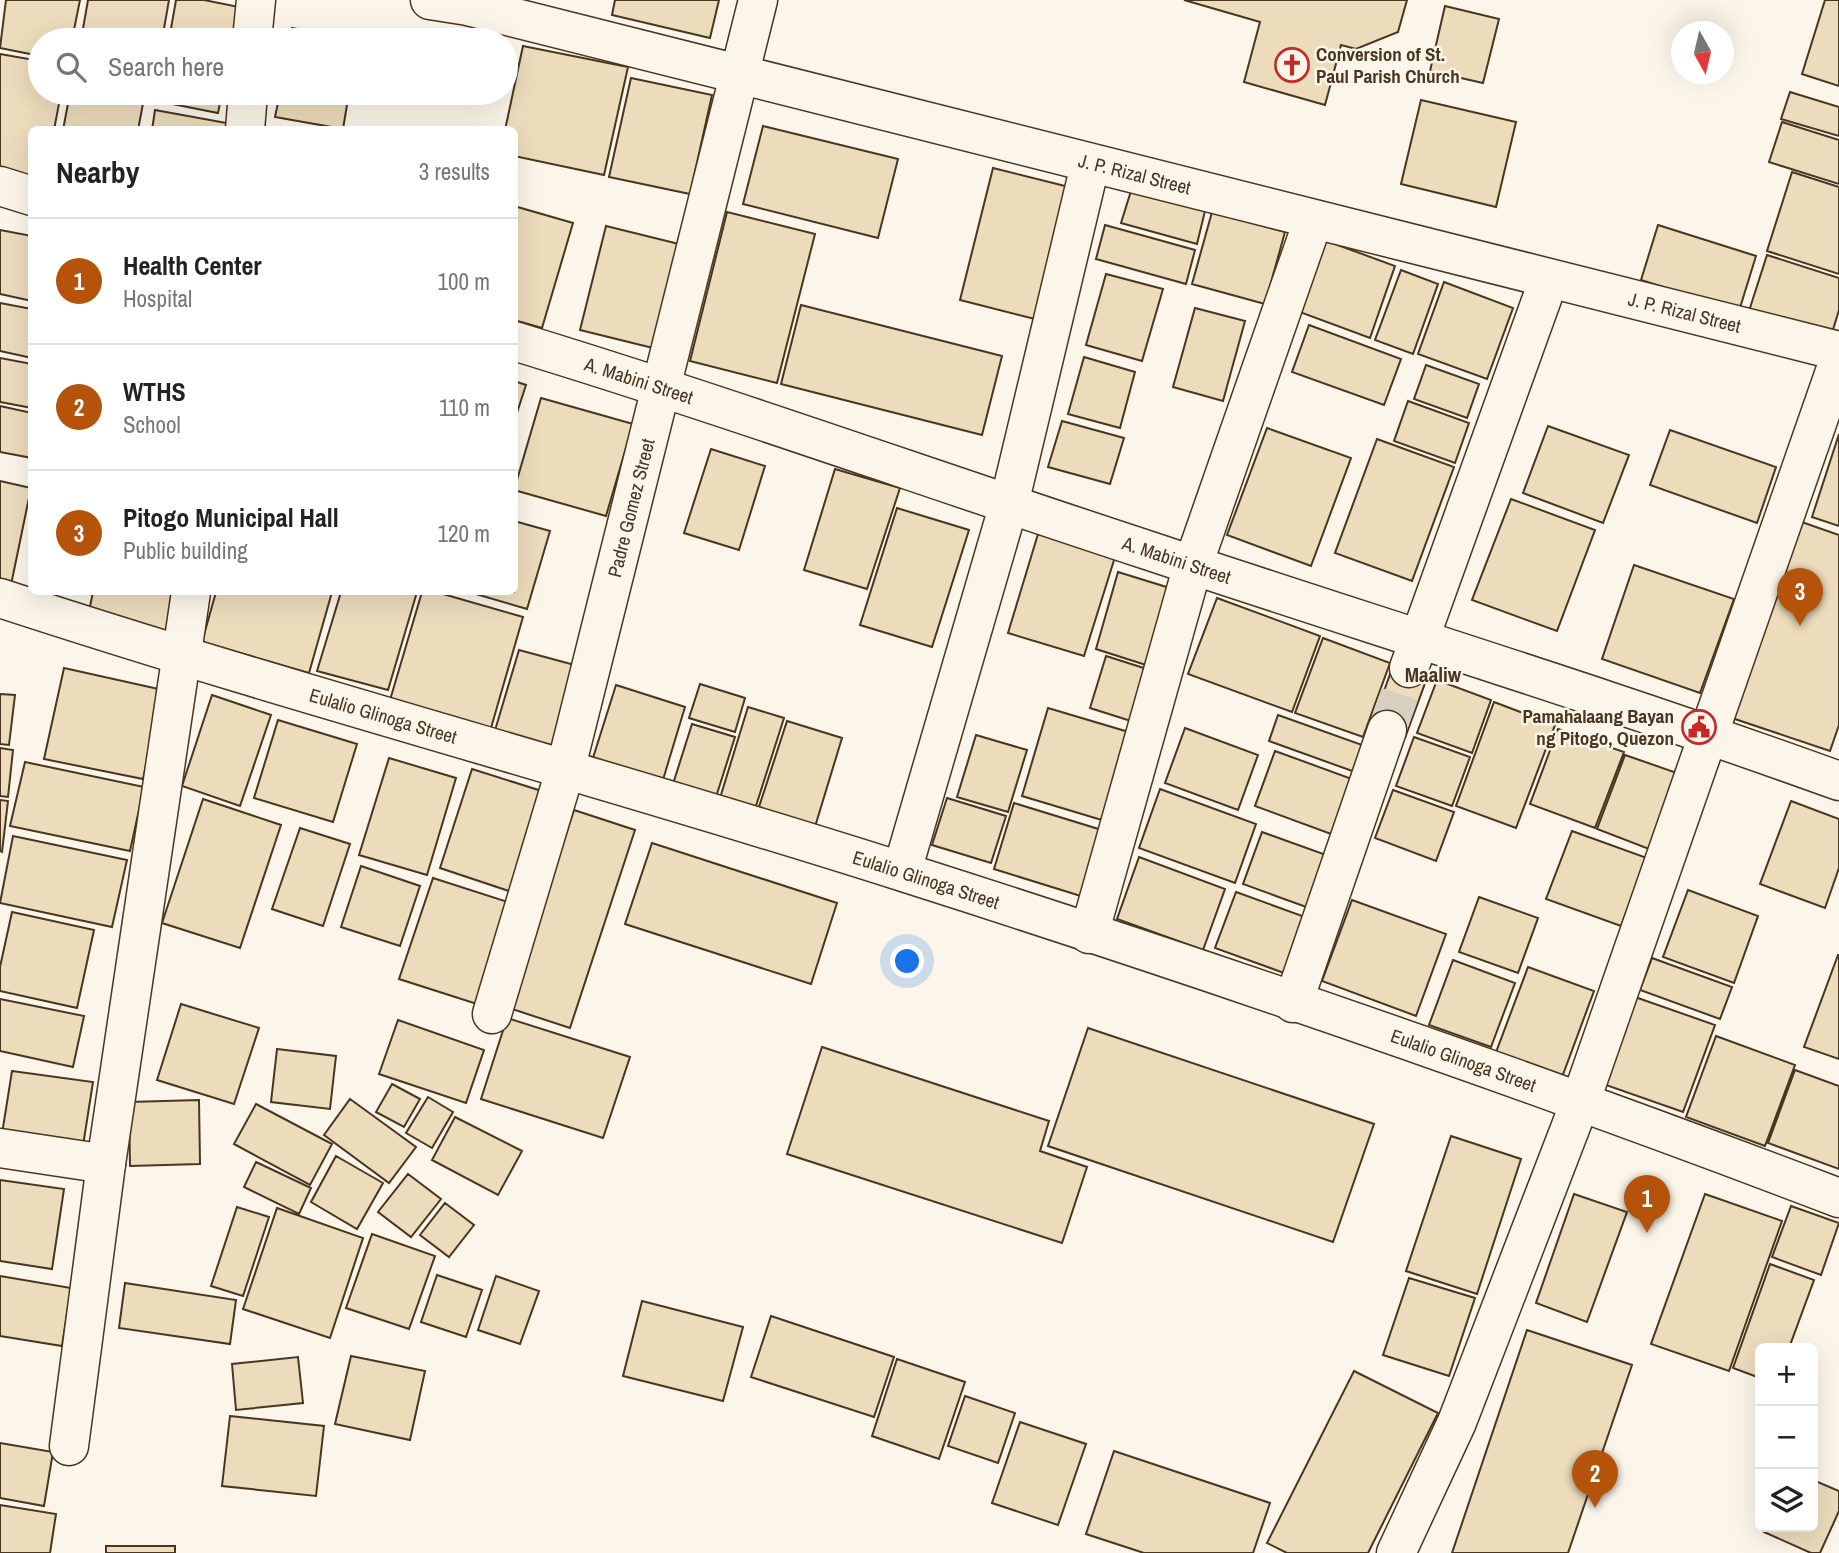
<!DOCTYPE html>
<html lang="en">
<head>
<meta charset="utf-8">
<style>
	:root { --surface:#fff; --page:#f6f6f6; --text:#222; --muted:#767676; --line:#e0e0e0; --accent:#b45309 }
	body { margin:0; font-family:"Archivo Narrow",sans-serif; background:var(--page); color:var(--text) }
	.controls { position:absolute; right:21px; bottom:21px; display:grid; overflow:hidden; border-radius:10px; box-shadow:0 7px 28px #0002 }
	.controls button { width:63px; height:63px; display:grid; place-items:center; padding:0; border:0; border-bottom:2px solid var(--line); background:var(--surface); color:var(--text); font:35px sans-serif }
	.compass { position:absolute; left:1671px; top:21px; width:63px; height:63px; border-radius:50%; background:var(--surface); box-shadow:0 7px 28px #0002; rotate:172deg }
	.you { position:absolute; left:908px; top:962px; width:24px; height:24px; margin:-18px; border:5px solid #fff; border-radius:50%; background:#1a73e8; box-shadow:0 0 0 10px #1a73e833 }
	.badge { display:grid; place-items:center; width:46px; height:46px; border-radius:50%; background:var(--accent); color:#fff; font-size:23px; font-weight:700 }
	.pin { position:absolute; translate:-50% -58px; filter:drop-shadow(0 2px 4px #0008) }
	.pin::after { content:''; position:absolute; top:37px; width:24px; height:21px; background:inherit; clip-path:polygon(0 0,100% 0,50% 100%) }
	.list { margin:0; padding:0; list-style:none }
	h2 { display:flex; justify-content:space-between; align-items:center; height:91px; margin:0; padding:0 28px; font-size:30px }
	h2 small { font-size:23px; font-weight:400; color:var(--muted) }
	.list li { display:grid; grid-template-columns:46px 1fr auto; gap:21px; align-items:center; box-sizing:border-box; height:126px; padding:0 28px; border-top:2px solid var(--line) }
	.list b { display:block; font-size:26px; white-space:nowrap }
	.list p { margin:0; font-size:23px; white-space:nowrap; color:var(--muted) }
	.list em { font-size:23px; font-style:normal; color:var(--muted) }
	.icon { flex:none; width:38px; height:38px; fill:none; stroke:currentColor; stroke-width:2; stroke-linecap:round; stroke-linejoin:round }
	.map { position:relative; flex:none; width:1839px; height:1553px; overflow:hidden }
	.search { position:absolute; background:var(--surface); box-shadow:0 7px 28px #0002; left:28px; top:28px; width:490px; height:77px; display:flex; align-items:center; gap:18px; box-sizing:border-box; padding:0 24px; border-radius:38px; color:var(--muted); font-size:26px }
	.panel { position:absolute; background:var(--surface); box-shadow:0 7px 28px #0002; left:28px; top:126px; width:490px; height:469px; border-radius:10px }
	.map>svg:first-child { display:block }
	.building { fill:#ecdcbc; stroke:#4a3520; stroke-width:2 }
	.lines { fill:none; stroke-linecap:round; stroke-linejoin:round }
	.minor-tunnel { stroke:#d8cfc1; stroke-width:38; stroke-dasharray:38 19; stroke-linecap:butt }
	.minor-casing { stroke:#4a3520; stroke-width:41 }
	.minor { stroke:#fbf6e9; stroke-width:38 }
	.labels { text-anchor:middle; stroke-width:5; stroke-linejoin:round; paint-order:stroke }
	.poi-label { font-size:19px; font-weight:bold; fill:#4a3520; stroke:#fbf6e9; text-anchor:start }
	.street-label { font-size:19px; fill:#4a3520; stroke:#fbf6e9 }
	.neighbourhood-label { font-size:21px; font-weight:bold; fill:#4a3520; stroke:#fbf6e9 }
</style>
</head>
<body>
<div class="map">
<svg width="1839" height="1553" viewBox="0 0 1839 1553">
	<rect width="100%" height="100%" fill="#fbf6e9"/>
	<path class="building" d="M6,0H80L72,40H40V56L0,48Z
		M88,0H169L162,40H81Z
		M176,0H204L239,7L232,40H169Z
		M615,0H719L710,38L612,15Z
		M1184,0H1407L1398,32L1356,49L1341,45L1325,105L1244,82L1260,22Z
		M1825,0H1839V86L1802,74Z
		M1445,6L1499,19L1483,83L1430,71Z
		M292,28L359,40H290Z
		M523,46L628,67L604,175L514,156V130H505Z
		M0,54L40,61V93H61L54,130H32V182L0,176Z
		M631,78L712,95L690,194L609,177Z
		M1790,92L1839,107V136L1781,119Z
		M70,93H145L138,130H63Z
		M159,93H222L218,113L157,101Z
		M280,93H349L343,129L275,117Z
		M1421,100L1516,122L1496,207L1401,184Z
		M155,110L232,124L231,130H152Z
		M1782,122L1839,140V184L1769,162Z
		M763,126L898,159L878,238L743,204Z
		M993,168L1069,187L1035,319L960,300Z
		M1792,172L1839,187V274L1767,251Z
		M1131,191L1205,211L1197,244L1121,223Z
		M514,206L573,223L542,328L514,320Z
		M727,212L815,234L777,383L690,361Z
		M1212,212L1285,232L1265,304L1192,284Z
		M1105,225L1195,250L1186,284L1096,259Z
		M1658,225L1756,256L1739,311L1641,280Z
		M606,226L683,245L657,349L580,330Z
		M0,230L32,236V301L0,294Z
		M1324,240L1395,266L1370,338L1297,311Z
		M1767,255L1839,278V310L1831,336L1749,311Z
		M1401,270L1438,284L1413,354L1375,340Z
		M1106,274L1163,289L1142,361L1086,345Z
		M1444,282L1513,308L1487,379L1418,354Z
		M0,303L32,309V358L0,351Z
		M801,305L1002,356L982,435L781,384Z
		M1195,308L1245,321L1223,401L1173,387Z
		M1309,325L1401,359L1384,405L1292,372Z
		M1084,357L1135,372L1120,428L1068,414Z
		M0,358L32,364V408L0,402Z
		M1426,365L1479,384L1467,418L1414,399Z
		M514,381L526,385L514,422Z
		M541,398L633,424L606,516L514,490Z
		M1408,401L1469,423L1455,463L1394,441Z
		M0,406L32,413V458L0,452Z
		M1062,421L1124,438L1110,484L1048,467Z
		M1548,426L1629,455L1603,523L1523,493Z
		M1267,428L1351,458L1311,566L1227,535Z
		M1670,430L1776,467L1757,523L1650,485Z
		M1839,434V526L1812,517Z
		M1377,439L1454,467L1412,581L1335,553Z
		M711,449L765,466L739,550L684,533Z
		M835,469L900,488L867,589L804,570Z
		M0,481L31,488L11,585L0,583Z
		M1511,499L1595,530L1557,631L1472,600Z
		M897,508L969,530L932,647L860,625Z
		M1796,520L1839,535V725L1830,751L1729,717Z
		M514,521L550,531L527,609L469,592H514Z
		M1038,534L1115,557L1084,656L1008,633Z
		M1634,565L1734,599L1700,693L1602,659Z
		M1118,572L1173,589L1149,666L1096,649Z
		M93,592H177L168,632L88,616Z
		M216,592H332L309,673L202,642Z
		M341,592H417L388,690L317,671Z
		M422,592H436L523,617L491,728L390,700Z
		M1217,598L1320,636L1292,712L1188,674Z
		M1323,638L1390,663L1363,737L1295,713Z
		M519,650L582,667L556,755L493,737Z
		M1106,656L1150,670L1134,722L1090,708Z
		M1394,663L1428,675L1405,738L1372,725Z
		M64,668L163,690L143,779L44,759Z
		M1437,680L1491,700L1472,753L1417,733Z
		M700,684L745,698L735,732L689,718Z
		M616,685L685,707L662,783L592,761Z
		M0,694L15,695L9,745L0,744Z
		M212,695L271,715L240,806L182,786Z
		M1494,702L1555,725L1516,828L1456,806Z
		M748,707L784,718L755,809L720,798Z
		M1048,708L1132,733L1105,821L1022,796Z
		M1278,715L1365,746L1355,772L1269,741Z
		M278,720L357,744L333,822L254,798Z
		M787,721L842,738L814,830L757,813Z
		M692,724L735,737L716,797L673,784Z
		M1185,728L1258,755L1238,810L1165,783Z
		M1558,729L1624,752L1595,828L1530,804Z
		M976,735L1027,750L1008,812L957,797Z
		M1414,737L1470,757L1452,806L1396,786Z
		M0,748L13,750L8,797L0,796Z
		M1275,751L1352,779L1331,834L1255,806Z
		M1625,755L1677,773L1649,849L1597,829Z
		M389,758L456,778L427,875L359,855Z
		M25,762L144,787L130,851L10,826Z
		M472,769L548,793L515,893L440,868Z
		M1160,789L1256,824L1235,883L1139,848Z
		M1393,790L1454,812L1436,861L1375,838Z
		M947,798L1006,816L991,863L932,845Z
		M203,799L281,825L240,948L162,923Z
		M0,800L8,801L2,852L0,851Z
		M1791,801L1839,819V868L1825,908L1760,884Z
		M1014,803L1105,831L1084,897L994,869Z
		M574,810L635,830L570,1028L509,1008Z
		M300,828L350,844L323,926L272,909Z
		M1572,831L1647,858L1621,926L1546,899Z
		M1262,832L1329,856L1309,908L1243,884Z
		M13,836L127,860L112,927L0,903Z
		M652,843L837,903L811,984L625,924Z
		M1139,857L1225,889L1203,950L1117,919Z
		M361,866L420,886L400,946L341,927Z
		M433,878L511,903L477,1004L399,979Z
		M1688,890L1758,916L1734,983L1663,957Z
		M1236,892L1305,917L1284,973L1215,948Z
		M1479,897L1538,918L1518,973L1459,952Z
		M1352,900L1446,934L1416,1016L1322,981Z
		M12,912L94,930L77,1008L0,991V967Z
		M1838,955H1839V1059L1804,1047Z
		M1652,958L1732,987L1720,1019L1640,990Z
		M1453,960L1515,983L1491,1047L1429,1025Z
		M1528,967L1594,991L1561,1080L1495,1055Z
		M1635,997L1715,1025L1683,1112L1603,1084Z
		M0,999L84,1016L73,1067L0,1051Z
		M181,1004L259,1028L234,1104L157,1080Z
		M507,1018L630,1057L603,1138L481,1099Z
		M398,1020L484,1050L466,1103L379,1074Z
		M1088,1028L1374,1124L1333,1242L1048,1146Z
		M1716,1036L1795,1065L1765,1146L1686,1117Z
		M822,1047L1049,1121L1040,1151L1087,1167L1062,1243L787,1154Z
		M277,1049L336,1056L330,1109L271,1102Z
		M1795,1070L1839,1086V1169L1768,1143Z
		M12,1071L93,1082L82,1152L1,1140Z
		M392,1084L420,1099L404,1127L376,1112Z
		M428,1097L453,1112L432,1148L406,1133Z
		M350,1099L416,1147L389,1183L324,1135Z
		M199,1100L200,1164L130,1166L129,1102Z
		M256,1104L332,1144L310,1185L234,1144Z
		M455,1117L522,1151L498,1195L432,1160Z
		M1451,1136L1521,1159L1477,1294L1406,1271Z
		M336,1156L383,1183L357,1229L311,1202Z
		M256,1162L311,1188L299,1214L244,1187Z
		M408,1174L441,1199L411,1237L378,1212Z
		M0,1180L64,1189L52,1269L0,1261Z
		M1574,1194L1627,1212L1587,1322L1536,1303Z
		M1705,1194L1782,1221L1729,1371L1651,1344Z
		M445,1203L474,1225L449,1257L420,1235Z
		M1791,1206L1839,1223L1821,1275L1772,1257Z
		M237,1207L269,1217L243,1296L211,1286Z
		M277,1208L363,1238L330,1338L243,1309Z
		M372,1234L435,1256L409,1329L346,1308Z
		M1770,1264L1814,1280L1789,1348H1760V1378L1733,1368Z
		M437,1275L482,1290L466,1337L421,1322Z
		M0,1276L71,1288L62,1346L0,1336Z
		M496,1276L539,1291L520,1344L478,1330Z
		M1409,1278L1475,1298L1449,1376L1383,1355Z
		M125,1283L236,1300L230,1344L119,1328Z
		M642,1301L743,1327L723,1401L623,1376Z
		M771,1316L894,1357L874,1417L751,1377Z
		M1527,1330L1632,1365L1568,1553H1452Z
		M351,1356L425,1371L410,1440L335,1424Z
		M298,1357L303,1403L236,1410L232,1364Z
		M897,1359L965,1382L939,1459L872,1436Z
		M1354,1371L1438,1413L1368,1553H1287L1267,1543Z
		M965,1396L1015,1413L998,1463L948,1446Z
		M230,1416L324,1426L316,1496L222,1486Z
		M1020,1422L1086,1444L1058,1525L992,1503Z
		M0,1443L53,1452L44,1506L0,1498Z
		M1114,1451L1270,1503L1253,1553H1144L1086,1534Z
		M1813,1480L1839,1491V1511L1820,1553H1811L1764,1532L1767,1527H1813Z
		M0,1505L56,1514L50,1553H0Z
		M106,1546H175V1553H106Z"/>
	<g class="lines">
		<path class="minor-tunnel" d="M1387,730L1409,668"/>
		<g class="minor-casing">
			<g id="minor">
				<path id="s1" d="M430,0L468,6L1839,351"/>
				<path d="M252,40L256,0"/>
				<path d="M245,130L248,93"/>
				<path d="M0,186L32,196"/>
				<path id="s2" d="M514,341C727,406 936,481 1147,550C1378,627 1610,698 1839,781"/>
				<path id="s3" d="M0,598C299,696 603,776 903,872C1217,972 1530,1080 1839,1198"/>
				<path d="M1409,668L1549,279"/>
				<path d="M902,871L1009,504L1090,165"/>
				<path d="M1089,934L1193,565L1313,221"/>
				<path d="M1293,1003L1387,730"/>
				<path id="s4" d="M492,1014L565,771L758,0"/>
				<path d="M0,1148L106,1164"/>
				<path d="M69,1446L106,1164L191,592"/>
				<path d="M1396,1553L1457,1422L1581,1100L1839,360"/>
			</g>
		</g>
		<use href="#minor" class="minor"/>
	</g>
	<defs>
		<g id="church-ring" transform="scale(1.75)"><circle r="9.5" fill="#fbf6e9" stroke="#c62828" stroke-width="1.5"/><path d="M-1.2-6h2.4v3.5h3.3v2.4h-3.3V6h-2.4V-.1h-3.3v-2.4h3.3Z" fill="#c62828"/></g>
		<g id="civic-ring" transform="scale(1.75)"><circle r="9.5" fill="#fbf6e9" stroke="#c62828" stroke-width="1.5"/><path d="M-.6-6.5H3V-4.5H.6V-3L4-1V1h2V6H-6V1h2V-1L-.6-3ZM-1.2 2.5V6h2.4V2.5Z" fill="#c62828"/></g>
	</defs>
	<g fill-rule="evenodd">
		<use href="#church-ring" x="1292" y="65"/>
		<use href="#civic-ring" x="1699" y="727"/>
	</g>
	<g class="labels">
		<g class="poi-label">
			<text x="1316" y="61">Conversion of St.<tspan x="1316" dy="22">Paul Parish Church</tspan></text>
			<text x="1674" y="723" text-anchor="end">Pamahalaang Bayan<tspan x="1674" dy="22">ng Pitogo, Quezon</tspan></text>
		</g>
		<g class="street-label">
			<text dy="7" stroke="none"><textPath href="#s1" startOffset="726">J. P. Rizal Street</textPath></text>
			<text dy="7" stroke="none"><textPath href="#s1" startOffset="1293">J. P. Rizal Street</textPath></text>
			<text dy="7" stroke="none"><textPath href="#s2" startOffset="131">A. Mabini Street</textPath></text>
			<text dy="7" stroke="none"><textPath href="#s4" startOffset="525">Padre Gomez Street</textPath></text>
			<text dy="7" stroke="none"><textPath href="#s2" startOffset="698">A. Mabini Street</textPath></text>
			<text dy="7" stroke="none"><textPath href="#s3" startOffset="401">Eulalio Glinoga Street</textPath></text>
			<text dy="7" stroke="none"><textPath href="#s3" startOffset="968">Eulalio Glinoga Street</textPath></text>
			<text dy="7" stroke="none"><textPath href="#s3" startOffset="1535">Eulalio Glinoga Street</textPath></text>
		</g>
		<g class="neighbourhood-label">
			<text x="1433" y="682">Maaliw</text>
		</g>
	</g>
</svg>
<div class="controls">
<button>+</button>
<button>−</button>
<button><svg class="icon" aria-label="layers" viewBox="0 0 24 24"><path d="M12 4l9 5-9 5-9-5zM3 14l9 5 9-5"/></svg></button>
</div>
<svg class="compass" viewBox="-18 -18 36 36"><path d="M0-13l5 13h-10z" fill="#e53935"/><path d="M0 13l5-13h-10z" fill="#767676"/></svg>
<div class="you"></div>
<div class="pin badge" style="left:1647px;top:1233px">1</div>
<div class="pin badge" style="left:1595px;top:1508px">2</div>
<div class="pin badge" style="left:1800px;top:626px">3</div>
<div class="search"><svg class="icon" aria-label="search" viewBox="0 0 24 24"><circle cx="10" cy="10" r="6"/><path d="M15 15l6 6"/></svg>Search here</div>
<section class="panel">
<h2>Nearby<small>3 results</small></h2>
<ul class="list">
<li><span class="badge">1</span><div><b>Health Center</b><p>Hospital</p></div><em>100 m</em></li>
<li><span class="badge">2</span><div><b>WTHS</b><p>School</p></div><em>110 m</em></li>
<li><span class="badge">3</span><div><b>Pitogo Municipal Hall</b><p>Public building</p></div><em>120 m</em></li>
</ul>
</section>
</div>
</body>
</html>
